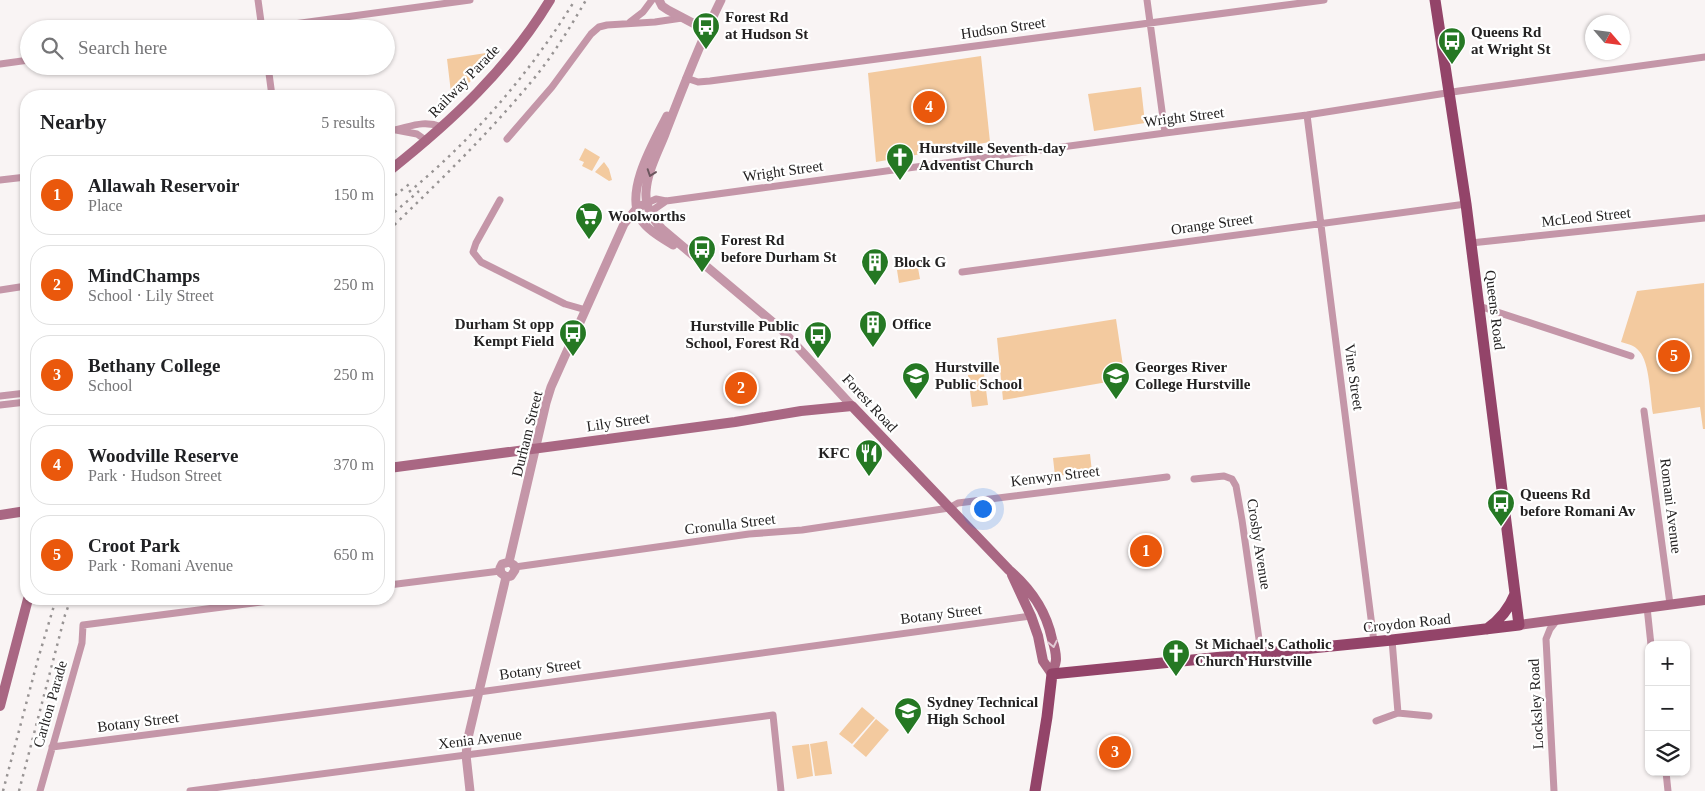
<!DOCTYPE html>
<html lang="en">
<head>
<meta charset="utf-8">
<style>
	:root { --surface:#fff; --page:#f2f2f2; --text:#202124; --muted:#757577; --line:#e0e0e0; --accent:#ea580c }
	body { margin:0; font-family:Georgia,serif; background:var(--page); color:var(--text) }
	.controls { position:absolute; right:15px; bottom:15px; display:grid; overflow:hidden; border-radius:10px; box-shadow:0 1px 4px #0004 }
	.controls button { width:45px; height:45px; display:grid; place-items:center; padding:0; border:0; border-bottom:1px solid var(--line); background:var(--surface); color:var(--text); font:25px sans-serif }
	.compass { position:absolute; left:1585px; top:15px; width:45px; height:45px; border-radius:50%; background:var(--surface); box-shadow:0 1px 4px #0004; rotate:118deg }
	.you { position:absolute; left:982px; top:508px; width:18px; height:18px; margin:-12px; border:4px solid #fff; border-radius:50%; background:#1a73e8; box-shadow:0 0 0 8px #1a73e833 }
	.badge { display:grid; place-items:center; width:32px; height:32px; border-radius:50%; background:var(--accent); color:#fff; font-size:16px; font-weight:700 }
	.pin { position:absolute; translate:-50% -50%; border:2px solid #fff; box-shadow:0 1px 5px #0006 }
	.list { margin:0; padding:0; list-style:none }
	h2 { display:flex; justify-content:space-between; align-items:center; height:65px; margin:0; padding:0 20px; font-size:21px }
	h2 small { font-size:16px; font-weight:400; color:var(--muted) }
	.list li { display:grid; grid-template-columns:32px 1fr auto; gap:15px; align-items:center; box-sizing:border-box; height:80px; margin:0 10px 10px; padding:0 10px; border:1px solid var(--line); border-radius:20px }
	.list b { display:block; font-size:19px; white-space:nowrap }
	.list p { margin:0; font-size:16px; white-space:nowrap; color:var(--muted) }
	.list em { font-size:16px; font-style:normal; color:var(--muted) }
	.icon { flex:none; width:28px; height:28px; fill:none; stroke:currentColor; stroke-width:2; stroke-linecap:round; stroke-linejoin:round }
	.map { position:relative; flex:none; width:1705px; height:791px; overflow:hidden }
	.search { position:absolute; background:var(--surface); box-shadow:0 1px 4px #0004; left:20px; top:20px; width:375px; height:55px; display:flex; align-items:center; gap:12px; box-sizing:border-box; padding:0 18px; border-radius:28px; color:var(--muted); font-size:19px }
	.panel { position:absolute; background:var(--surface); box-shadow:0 1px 4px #0004; left:20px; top:90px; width:375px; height:515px; border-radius:20px }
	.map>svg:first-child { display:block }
	.green { fill:#f3ca9f }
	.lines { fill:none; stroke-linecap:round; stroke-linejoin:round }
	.minor { stroke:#c496a8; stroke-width:7 }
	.tertiary { stroke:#c496a8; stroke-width:9 }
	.secondary { stroke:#a96783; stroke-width:10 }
	.primary { stroke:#934469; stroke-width:11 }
	.rail { stroke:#989494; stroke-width:2.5; stroke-dasharray:2.5 5; stroke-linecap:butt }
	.oneway { stroke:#6c565e }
	.oneway2 { stroke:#e1cad4 }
	.labels { text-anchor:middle; stroke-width:4.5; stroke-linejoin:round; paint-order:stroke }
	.poi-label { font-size:15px; font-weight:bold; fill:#242222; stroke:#fff; text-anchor:start }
	.street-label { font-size:15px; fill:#242222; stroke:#fff }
</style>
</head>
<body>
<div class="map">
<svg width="1705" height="791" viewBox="0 0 1705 791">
	<rect width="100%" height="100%" fill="#f9f4f4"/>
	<path class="green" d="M499,51L498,52L452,101L447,59Z
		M981,56L990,142L876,162L868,73Z
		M1141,87L1145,123L1094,131L1088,94Z
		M585,148L600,157L592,171L582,166L584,162L579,160Z
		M604,162L609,169L612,180L609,181L595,172Z
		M918,268L920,279L899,283L897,270Z
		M1704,283L1705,429H1703L1700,407L1653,414C1650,398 1650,362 1639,351C1634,345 1628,344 1621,342L1637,291Z
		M1116,319L1125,379L1003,400L997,338Z
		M984,374L988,405L972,407L968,375Z
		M1090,454L1092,472L1055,476L1053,458Z
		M862,707L875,718L852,744L839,734Z
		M876,719L889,730L866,757L853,746Z
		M827,741L832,774L815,776L810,744Z
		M809,744L813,776L797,779L792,746Z"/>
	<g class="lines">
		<path class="minor" d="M258,0L262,29
			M1147,0L1165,133
			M630,22L643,12L652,0
			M257,29L470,0
			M0,64L29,60
			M268,66L272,96
			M686,78L698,82L710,81L1324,0
			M1307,115L1374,642
			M396,130L417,134L427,141
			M389,131C409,128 421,119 442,127
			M507,139L552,87L591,34L599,27L607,25L655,22L682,18
			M0,180L26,177
			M500,200L476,243L473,252L481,262L565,304L586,310
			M647,203L656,199L666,201L1165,133L1307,115L1459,91L1705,57
			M650,212L666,201
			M1471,243L1705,218
			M962,272L1466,204
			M0,290L26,286
			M1479,306L1631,356
			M0,396L26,393
			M0,405L26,402
			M1644,411L1670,604
			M1194,479L1224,476L1232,479L1236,486L1242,520L1261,653
			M515,567L749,534L802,530L903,515L949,508L958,503L1167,477
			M389,585L500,571
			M1647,607L1651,645
			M1398,713L1429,716
			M1376,721L1398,713L1392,640
			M52,747L479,692L1031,616
			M1666,772L1668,791
			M40,791L82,643L83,625L284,599
			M190,791L773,715L781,791
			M1554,791L1546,639L1550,629L1557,620"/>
		<path class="tertiary" d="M659,0L662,6L668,10L706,30
			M721,0C699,44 683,88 665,134C658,152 647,172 646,192C645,206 653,220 662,229L782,330L852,406
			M667,116C654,142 625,190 640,218C647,230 662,238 673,245
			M509,562L546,403L551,387L624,224L637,208L647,203
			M506,577L501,573L500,568L502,564L509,562
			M506,577L511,576L515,570L514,565L509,562
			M470,791L466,755L468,738L506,577"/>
		<path class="secondary" d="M389,171C451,122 509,68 550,0
			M389,468L735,422L801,411L852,406L1009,570C1031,589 1046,610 1052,639C1054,645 1056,653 1056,659C1056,664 1053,669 1052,674
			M0,515L26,511
			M1012,575L1031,616L1038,636L1043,661L1052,674
			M1519,625L1705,600
			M0,706L28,599"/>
		<path class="primary" d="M1487,629C1501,619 1509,609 1515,594
			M1035,791L1047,717L1052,674L1392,640L1519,625L1466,204L1435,0"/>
		<path class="rail" d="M409,192C475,137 530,73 575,0
			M389,200L412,182
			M389,217L419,191
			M389,230C440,181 491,131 536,76C555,52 571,26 586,0
			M3,791L38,659L56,599
			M19,791L65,615L71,599"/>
	</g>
	<defs><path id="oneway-chevron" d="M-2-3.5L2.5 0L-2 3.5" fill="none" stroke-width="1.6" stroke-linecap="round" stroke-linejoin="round" transform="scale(1.25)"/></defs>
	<use class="oneway" href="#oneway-chevron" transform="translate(651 173) rotate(109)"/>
	<use class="oneway2" href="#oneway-chevron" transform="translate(1053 644) rotate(78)"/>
	<defs>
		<g id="bus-pin" transform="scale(1.4375)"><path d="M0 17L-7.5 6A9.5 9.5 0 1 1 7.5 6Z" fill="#257823" stroke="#fff"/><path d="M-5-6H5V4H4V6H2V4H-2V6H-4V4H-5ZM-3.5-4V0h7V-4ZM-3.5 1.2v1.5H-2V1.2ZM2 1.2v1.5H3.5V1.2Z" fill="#fff"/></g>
		<g id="church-pin" transform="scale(1.4375)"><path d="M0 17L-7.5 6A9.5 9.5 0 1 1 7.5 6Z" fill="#257823" stroke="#fff"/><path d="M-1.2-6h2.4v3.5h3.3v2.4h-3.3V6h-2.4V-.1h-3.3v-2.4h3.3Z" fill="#fff"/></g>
		<g id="supermarket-pin" transform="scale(1.4375)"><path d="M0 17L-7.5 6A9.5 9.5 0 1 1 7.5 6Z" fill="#257823" stroke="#fff"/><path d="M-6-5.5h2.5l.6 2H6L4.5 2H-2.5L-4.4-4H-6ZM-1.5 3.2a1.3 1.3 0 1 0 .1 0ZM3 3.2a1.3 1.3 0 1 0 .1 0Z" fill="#fff"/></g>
		<g id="building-pin" transform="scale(1.4375)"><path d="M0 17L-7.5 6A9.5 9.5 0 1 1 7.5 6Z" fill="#257823" stroke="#fff"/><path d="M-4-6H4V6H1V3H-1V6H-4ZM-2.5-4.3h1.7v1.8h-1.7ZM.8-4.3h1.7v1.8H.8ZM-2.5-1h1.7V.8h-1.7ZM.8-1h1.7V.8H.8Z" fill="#fff"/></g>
		<g id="school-pin" transform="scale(1.4375)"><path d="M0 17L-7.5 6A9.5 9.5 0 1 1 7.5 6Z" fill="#257823" stroke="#fff"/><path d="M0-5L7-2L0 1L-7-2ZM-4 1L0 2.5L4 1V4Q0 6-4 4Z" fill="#fff"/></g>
		<g id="restaurant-pin" transform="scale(1.4375)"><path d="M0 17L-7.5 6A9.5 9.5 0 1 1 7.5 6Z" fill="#257823" stroke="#fff"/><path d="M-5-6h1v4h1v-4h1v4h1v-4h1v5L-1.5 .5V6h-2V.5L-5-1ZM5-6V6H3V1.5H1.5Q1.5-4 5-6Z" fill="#fff"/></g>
	</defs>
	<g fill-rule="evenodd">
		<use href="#bus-pin" x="706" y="26"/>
		<use href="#bus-pin" x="1452" y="41"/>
		<use href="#church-pin" x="900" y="157"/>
		<use href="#supermarket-pin" x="589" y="216"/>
		<use href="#bus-pin" x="702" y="249"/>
		<use href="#building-pin" x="875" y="262"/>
		<use href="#building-pin" x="873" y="324"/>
		<use href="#bus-pin" x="573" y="333"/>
		<use href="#bus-pin" x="818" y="335"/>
		<use href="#school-pin" x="916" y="376"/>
		<use href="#school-pin" x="1116" y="376"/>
		<use href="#restaurant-pin" x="869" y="453"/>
		<use href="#bus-pin" x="1501" y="503"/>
		<use href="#church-pin" x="1176" y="653"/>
		<use href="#school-pin" x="908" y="711"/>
	</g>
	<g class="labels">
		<g class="poi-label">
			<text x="725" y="22">Forest Rd<tspan x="725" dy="17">at Hudson St</tspan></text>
			<text x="1471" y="37">Queens Rd<tspan x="1471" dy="17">at Wright St</tspan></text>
			<text x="919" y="153">Hurstville Seventh-day<tspan x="919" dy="17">Adventist Church</tspan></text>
			<text x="608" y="221">Woolworths</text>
			<text x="721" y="245">Forest Rd<tspan x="721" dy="17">before Durham St</tspan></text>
			<text x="894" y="267">Block G</text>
			<text x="554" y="329" text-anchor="end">Durham St opp<tspan x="554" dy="17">Kempt Field</tspan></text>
			<text x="892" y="329">Office</text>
			<text x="799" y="331" text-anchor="end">Hurstville Public<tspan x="799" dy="17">School, Forest Rd</tspan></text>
			<text x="935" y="372">Hurstville<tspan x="935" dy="17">Public School</tspan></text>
			<text x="1135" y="372">Georges River<tspan x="1135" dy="17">College Hurstville</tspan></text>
			<text x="850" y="458" text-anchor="end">KFC</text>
			<text x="1520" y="499">Queens Rd<tspan x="1520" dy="17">before Romani Av</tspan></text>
			<text x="1195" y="649">St Michael's Catholic<tspan x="1195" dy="17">Church Hurstville</tspan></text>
			<text x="927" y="707">Sydney Technical<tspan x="927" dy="17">High School</tspan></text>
		</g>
		<g class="street-label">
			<text transform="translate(1003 28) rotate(-8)" y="5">Hudson Street</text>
			<text transform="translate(464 81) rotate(-46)" y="5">Railway Parade</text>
			<text transform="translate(1184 117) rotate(-7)" y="5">Wright Street</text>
			<text transform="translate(783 171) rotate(-8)" y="5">Wright Street</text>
			<text transform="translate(1586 217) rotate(-6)" y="5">McLeod Street</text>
			<text transform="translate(1212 224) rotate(-8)" y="5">Orange Street</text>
			<text transform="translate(1495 310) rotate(83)" y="5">Queens Road</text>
			<text transform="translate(1354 377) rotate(82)" y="5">Vine Street</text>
			<text transform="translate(870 403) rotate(47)" y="5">Forest Road</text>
			<text transform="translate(618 422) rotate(-8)" y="5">Lily Street</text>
			<text transform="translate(527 434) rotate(-76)" y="5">Durham Street</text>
			<text transform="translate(1055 476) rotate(-7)" y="5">Kenwyn Street</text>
			<text transform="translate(1671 506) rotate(83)" y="5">Romani Avenue</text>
			<text transform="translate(730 524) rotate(-7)" y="5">Cronulla Street</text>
			<text transform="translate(1259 544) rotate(81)" y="5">Crosby Avenue</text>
			<text transform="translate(941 614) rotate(-7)" y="5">Botany Street</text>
			<text transform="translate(1407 623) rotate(-6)" y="5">Croydon Road</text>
			<text transform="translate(540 669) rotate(-8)" y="5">Botany Street</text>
			<text transform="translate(50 704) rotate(-74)" y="5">Carlton Parade</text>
			<text transform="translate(1536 704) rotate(-93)" y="5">Locksley Road</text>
			<text transform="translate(138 722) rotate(-7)" y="5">Botany Street</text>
			<text transform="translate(480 739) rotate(-7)" y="5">Xenia Avenue</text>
		</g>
	</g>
</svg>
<div class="controls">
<button>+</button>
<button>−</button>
<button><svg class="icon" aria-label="layers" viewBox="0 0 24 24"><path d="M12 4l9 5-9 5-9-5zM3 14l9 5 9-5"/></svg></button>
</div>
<svg class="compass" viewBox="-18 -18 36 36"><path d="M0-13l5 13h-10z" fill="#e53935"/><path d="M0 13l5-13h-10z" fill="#757577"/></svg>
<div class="you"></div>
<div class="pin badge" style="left:1146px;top:551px">1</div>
<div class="pin badge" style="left:741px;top:388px">2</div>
<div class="pin badge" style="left:1115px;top:752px">3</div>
<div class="pin badge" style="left:929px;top:107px">4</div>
<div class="pin badge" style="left:1674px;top:356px">5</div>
<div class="search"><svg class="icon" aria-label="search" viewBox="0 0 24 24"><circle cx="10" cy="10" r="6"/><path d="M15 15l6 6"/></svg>Search here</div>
<section class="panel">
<h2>Nearby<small>5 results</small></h2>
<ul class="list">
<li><span class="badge">1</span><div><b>Allawah Reservoir</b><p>Place</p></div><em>150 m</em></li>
<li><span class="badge">2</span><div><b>MindChamps</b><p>School · Lily Street</p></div><em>250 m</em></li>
<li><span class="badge">3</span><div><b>Bethany College</b><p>School</p></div><em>250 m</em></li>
<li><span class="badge">4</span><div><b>Woodville Reserve</b><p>Park · Hudson Street</p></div><em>370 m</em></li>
<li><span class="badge">5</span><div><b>Croot Park</b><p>Park · Romani Avenue</p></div><em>650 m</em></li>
</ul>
</section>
</div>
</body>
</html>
